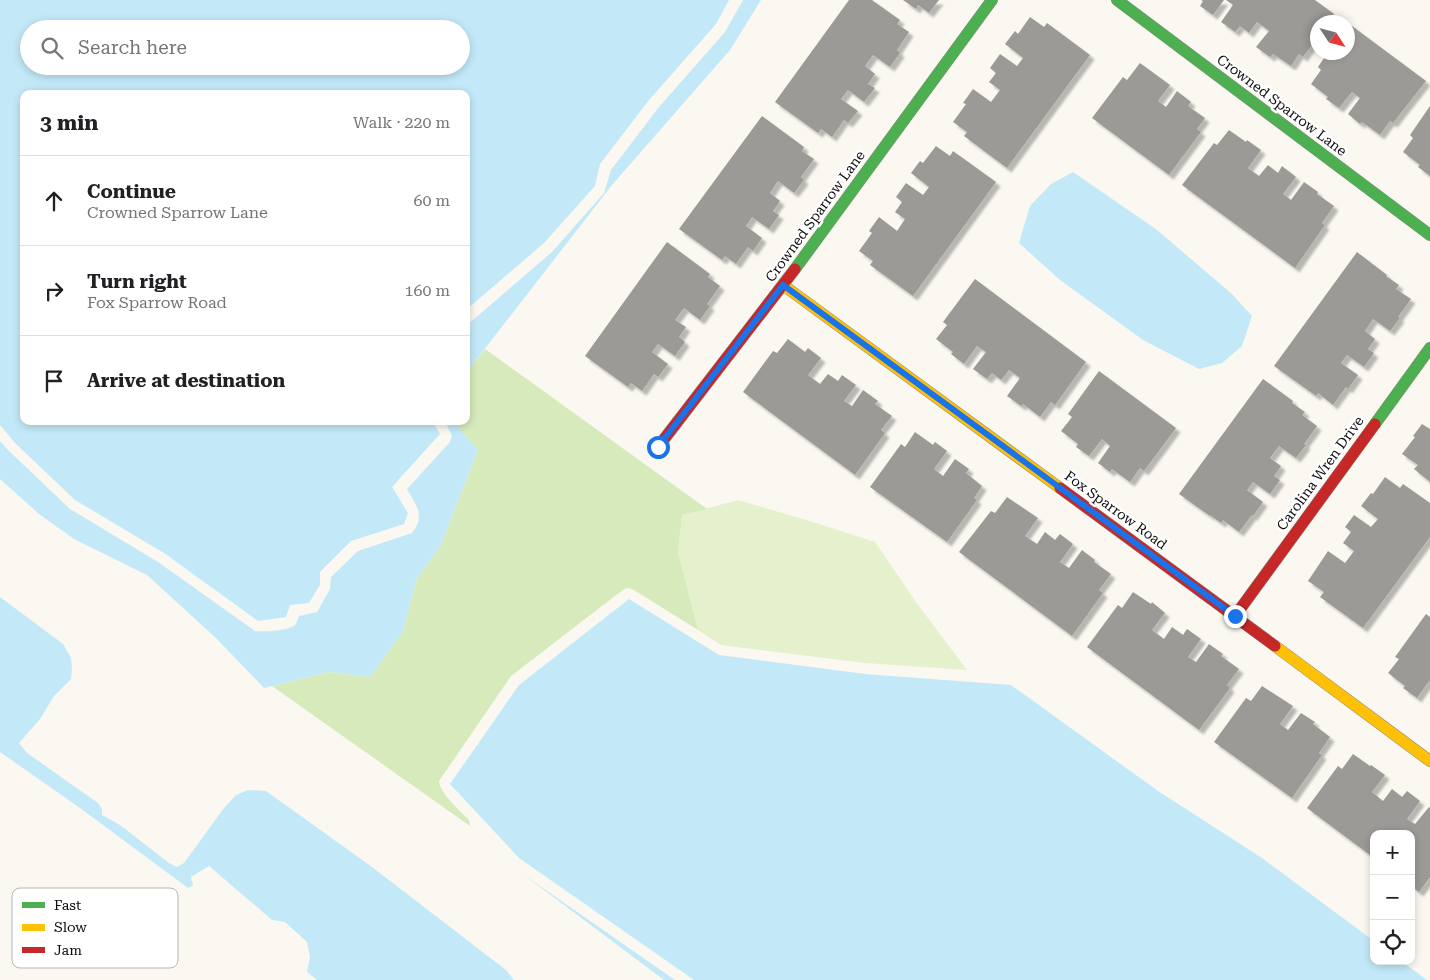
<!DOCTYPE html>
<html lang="en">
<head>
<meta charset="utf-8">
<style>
	:root { --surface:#fff; --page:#f6f6f6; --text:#202124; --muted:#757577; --line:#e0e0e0 }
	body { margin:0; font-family:"Roboto Serif",serif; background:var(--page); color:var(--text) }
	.controls { position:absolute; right:15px; bottom:15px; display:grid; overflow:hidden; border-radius:10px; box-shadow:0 2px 8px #0003 }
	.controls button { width:45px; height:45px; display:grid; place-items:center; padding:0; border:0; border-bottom:1px solid var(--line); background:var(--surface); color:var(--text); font:25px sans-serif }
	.compass { position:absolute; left:1310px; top:15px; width:45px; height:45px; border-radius:50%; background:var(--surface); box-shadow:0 2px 8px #0003; rotate:126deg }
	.stop { position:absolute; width:15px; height:15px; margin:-11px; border:4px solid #1a73e8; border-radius:50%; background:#fff }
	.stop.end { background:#1a73e8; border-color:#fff; box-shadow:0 1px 5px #0008 }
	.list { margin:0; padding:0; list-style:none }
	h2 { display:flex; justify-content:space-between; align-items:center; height:65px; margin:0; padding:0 20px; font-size:21px }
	h2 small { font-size:16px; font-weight:400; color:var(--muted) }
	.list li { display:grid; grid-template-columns:32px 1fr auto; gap:15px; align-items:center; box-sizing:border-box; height:90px; padding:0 20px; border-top:1px solid var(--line) }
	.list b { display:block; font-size:19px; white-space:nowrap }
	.list p { margin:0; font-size:16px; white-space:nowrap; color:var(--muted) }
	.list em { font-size:16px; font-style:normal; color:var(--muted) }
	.icon { flex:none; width:28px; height:28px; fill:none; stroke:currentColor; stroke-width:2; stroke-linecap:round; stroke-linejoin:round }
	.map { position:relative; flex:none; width:1430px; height:980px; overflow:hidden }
	.search { position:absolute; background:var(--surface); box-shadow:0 2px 8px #0003; left:20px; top:20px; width:450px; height:55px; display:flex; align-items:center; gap:12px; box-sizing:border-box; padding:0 18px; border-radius:28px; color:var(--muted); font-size:19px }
	.panel { position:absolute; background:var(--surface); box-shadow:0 2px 8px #0003; left:20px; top:90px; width:450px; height:335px; border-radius:10px }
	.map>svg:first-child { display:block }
	.green { fill:#e5f1cd }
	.forest { fill:#d6eabb }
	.water { fill:#c3e9f8; fill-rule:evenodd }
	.building { fill:#9c9a96; filter:url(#shadow) }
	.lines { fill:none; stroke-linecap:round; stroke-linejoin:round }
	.fast-casing { stroke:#8a8985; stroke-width:12 }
	.slow-casing { stroke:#8a8985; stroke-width:12 }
	.jam-casing { stroke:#8a8985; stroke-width:12 }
	.fast { stroke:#4caf50; stroke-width:11 }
	.slow { stroke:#ffc107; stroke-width:11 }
	.jam { stroke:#c62828; stroke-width:11 }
	.route { stroke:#1a73e8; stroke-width:6 }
	.labels { text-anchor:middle; stroke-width:5; stroke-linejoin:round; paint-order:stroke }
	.street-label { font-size:14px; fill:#0c0c0c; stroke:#fff }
	.key { fill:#fff; stroke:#b6b6b6; stroke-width:1 }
	.key-label { font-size:14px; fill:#0c0c0c }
</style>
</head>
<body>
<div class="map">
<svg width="1430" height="980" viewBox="0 0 1430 980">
	<defs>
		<filter id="shadow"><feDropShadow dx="4.5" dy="4.5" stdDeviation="1" flood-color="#0004"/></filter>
	</defs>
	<rect width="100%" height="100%" fill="#faf8f0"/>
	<path class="green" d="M738,500L813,522L875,542L916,602L967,670L865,663L721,645L698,630L678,552L682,515Z"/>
	<path class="forest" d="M485,349L707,509L682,515L678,552L698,630L634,590L628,588L624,589L511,676L439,781C440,794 460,810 469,820L470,826L272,686L329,672L370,677L403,631L417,578L440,547L478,450L453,421H466V373Z"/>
	<path class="water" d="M0,0H729L716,24L649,100L600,164L595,186L544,243L466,310V94H24V421H432L440,434L392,487L408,513L404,524L351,541L320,572V585L309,603L290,605L286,617L258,621L164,553L75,500L15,443L0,425ZM29,29H461V66H29Z
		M743,0H761L730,50L612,185L466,373V326L552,252L604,193L611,170L659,107L725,32Z
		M1073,172L1157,230L1232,294L1252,316L1242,346L1222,363L1199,369L1143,340L1060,280L1019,243L1030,206L1051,184Z
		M445,421H453L478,450L440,547L417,578L403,631L370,677L329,672L264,688L216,638L147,575L74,539L39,514L0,479V441L8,450L70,509L158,562L255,631C263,632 290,631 296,624C297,621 298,618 299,616L317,612L330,589L331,577L358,551L412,533C426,515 416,506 407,489L450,442L452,436Z
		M0,597L63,644L71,658L72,669L71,679L54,696L40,719L19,743L27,753L98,803L102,809V815L120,825L169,863L177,867L184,863L224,808L236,795L248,790L266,791L372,867L506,970L514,980H317L307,972L310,957L307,942L285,922L272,920L209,866L191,877L193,886L188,888L80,808L0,752Z
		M629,599L719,655L865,674L1011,685L1158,791L1262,858L1374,941V961H1401L1427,980H694L519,858L450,784L519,685Z
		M524,875L675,980H664Z"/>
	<path class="building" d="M849,0H872L900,20L897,24L909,32L897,50L900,53L890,67L873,55L865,66L875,74L868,84L875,88L864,102L848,90L841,99L858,111L848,123L844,120L832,137L821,129L818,133L775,102Z
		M903,0H939L929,13L918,5L916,9Z
		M1201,0H1224L1213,15L1200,6L1203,1Z
		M1226,0H1315L1334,14L1328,22H1318V37L1303,57L1299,54L1291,66L1273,54L1270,57L1256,47L1269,31L1257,22L1249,33L1240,26L1235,32L1221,22L1233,5Z
		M1030,17L1044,27L1047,23L1090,55L1007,168L964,136L967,132L953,122L966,104L963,103L973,89L991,102L1000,90L989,82L996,73L990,68L1000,54L1017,66L1023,58L1005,44L1015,31L1018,34Z
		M1348,23L1426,81L1393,123L1390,121L1380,135L1362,122L1360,124L1348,114L1360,98L1352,92L1339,108L1326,99L1328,97L1311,84L1321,70L1318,67L1328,52H1348Z
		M1140,63L1170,85L1158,101L1166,107L1177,91L1191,102L1188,106L1205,118L1197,129L1201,132L1169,175L1092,118L1123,77L1127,80Z
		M1430,106V176L1418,167L1420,165L1403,152L1413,138L1410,135Z
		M762,116L804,147L802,151L814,159L801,177L804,180L794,193L778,181L770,193L780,201L773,211L779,215L769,229L752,217L746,226L762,238L753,251L748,247L736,264L725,256L722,260L679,229Z
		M1229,130L1246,142L1247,140L1261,150L1248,168L1259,176L1268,165L1278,173L1282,166L1296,177L1283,194L1291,200L1304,182L1318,192L1317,194L1334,206L1322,223L1325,225L1295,268L1182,185L1214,143L1217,145Z
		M936,146L950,156L953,151L996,182L913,296L870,265L873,261L859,251L872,233L869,231L879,217L897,231L905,219L895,212L902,202L896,197L906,183L923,195L929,187L911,173L920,161L923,163Z
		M667,242L710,274L708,277L720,286L707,304L710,306L700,320L684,308L675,320L686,327L679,337L685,342L675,356L658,344L652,352L668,364L658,377L654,374L642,391L631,383L628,387L585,356Z
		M1357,252L1387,275L1386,276L1399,285L1396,289L1411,299L1398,317L1400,318L1390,331L1373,319L1365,331L1375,339L1368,349L1374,353L1364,367L1347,355L1341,363L1358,375L1348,389L1346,387L1333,405L1318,393L1316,396L1274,366Z
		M975,279L1086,362L1055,405L1051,402L1040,417L1023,404L1021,406L1007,396L1020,378L1009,370L1001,380L992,373L987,379L973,369L986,352L977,346L964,364L951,354L953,352L936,339L947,325L943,322Z
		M788,339L805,352L808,348L821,358L808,375L820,384L828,374L838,381L842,375L856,385L844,401L852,406L863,390L878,401L875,404L892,416L881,430L885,433L855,475L743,392L773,351L777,353Z
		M1099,371L1176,428L1144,471L1140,468L1130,482L1112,469L1110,472L1098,463L1110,446L1102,439L1089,456L1076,447L1078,444L1061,431L1072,417L1068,414Z
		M1263,379L1293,401L1292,403L1305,412L1302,415L1317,426L1304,444L1306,445L1296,458L1279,446L1270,458L1281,466L1274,476L1280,480L1270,494L1253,482L1247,490L1263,502L1253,516L1252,515L1239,532L1223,520L1221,523L1210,515V516L1179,494Z
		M1422,424L1430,429V482L1414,469L1418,465L1402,454L1415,437L1413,436Z
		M915,432L933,445L935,442L947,451L934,469L943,476L955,459L969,469L966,473L982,486L974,498L977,500L947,542L870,487L901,444L905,447Z
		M1385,477L1400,488L1403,484L1430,503V537L1363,628L1320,597L1324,592L1308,581L1328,551L1345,563L1354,551L1343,543L1351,532L1345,527L1354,515L1371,527L1378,519L1361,506L1371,493L1373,494Z
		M1007,497L1038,518L1025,536L1037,544L1045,532L1055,540L1060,534L1073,544L1060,562L1069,568L1082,550L1095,560L1094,562L1111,574L1099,590L1103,593L1072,636L959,552L991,511L995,513Z
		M1133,592L1151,604L1152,602L1165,613L1152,630L1164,639L1172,627L1183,635L1187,629L1201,639L1188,657L1196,662L1209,644L1223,654L1221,656L1239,669L1227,685L1230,688L1199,730L1087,647L1118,605L1122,608Z
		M1426,614L1430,617V682L1429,681L1417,698L1403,688L1405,686L1388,673L1399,659L1395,657Z
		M1262,686L1293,706L1280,724L1288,730L1301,713L1315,722L1313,724L1330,737L1319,753L1322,755L1292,798L1214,742L1246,698L1251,701Z
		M1353,754L1370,766L1371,765L1385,775L1372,792L1383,801L1392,789L1402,797L1407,791L1420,801L1407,819L1415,824L1429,807L1430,808V877L1419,892L1411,886V834H1374V858L1307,808L1338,766L1342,769Z"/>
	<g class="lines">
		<g class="fast-casing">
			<path id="fast" d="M1117,0L1430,235
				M795,269L992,0
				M1375,424L1430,348"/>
		</g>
		<g class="slow-casing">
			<path id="slow" d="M783,285L1060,488
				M1275,646L1430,761"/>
		</g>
		<g class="jam-casing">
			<path id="jam" d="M658,447L795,269
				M1060,488L1275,646
				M1235,616L1375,424"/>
		</g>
		<use href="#fast" class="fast"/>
		<use href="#slow" class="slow"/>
		<use href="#jam" class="jam"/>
	</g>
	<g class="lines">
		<path class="route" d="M658,447L783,285L1235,616"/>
	</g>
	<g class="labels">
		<g class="street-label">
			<text transform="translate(1282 105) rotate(37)" y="5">Crowned Sparrow Lane</text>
			<text transform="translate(815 216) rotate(-54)" y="5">Crowned Sparrow Lane</text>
			<text transform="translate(1320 473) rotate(-54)" y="5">Carolina Wren Drive</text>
			<text transform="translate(1116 510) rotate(36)" y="5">Fox Sparrow Road</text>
		</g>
	</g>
	<rect x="12" y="888" width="166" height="80" rx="8" class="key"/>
	<rect x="22" y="902" width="23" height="6" fill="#4caf50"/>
	<rect x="22" y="924" width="23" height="7" fill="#ffc107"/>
	<rect x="22" y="947" width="23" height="6" fill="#c62828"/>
	<g class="key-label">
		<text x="54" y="910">Fast</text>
		<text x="54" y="932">Slow</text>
		<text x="54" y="955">Jam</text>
	</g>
</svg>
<div class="controls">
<button>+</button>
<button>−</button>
<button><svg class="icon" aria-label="locate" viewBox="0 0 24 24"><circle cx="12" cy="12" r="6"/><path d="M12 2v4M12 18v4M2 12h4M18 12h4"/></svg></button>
</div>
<svg class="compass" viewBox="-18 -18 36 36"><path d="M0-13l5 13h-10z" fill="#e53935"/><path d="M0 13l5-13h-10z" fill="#757577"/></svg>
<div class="stop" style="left:658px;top:447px"></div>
<div class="stop end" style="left:1235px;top:616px"></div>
<div class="search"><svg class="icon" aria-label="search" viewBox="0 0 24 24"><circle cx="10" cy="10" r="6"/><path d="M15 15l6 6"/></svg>Search here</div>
<section class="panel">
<h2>3 min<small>Walk · 220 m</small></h2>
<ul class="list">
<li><svg class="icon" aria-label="ahead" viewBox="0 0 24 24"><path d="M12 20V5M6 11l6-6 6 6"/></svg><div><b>Continue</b><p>Crowned Sparrow Lane</p></div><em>60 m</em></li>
<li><svg class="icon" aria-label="right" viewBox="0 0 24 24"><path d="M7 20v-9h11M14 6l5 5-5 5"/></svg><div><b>Turn right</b><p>Fox Sparrow Road</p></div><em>160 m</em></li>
<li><svg class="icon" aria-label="arrive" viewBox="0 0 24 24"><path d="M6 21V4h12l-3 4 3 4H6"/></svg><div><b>Arrive at destination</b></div></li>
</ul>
</section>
</div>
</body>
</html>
